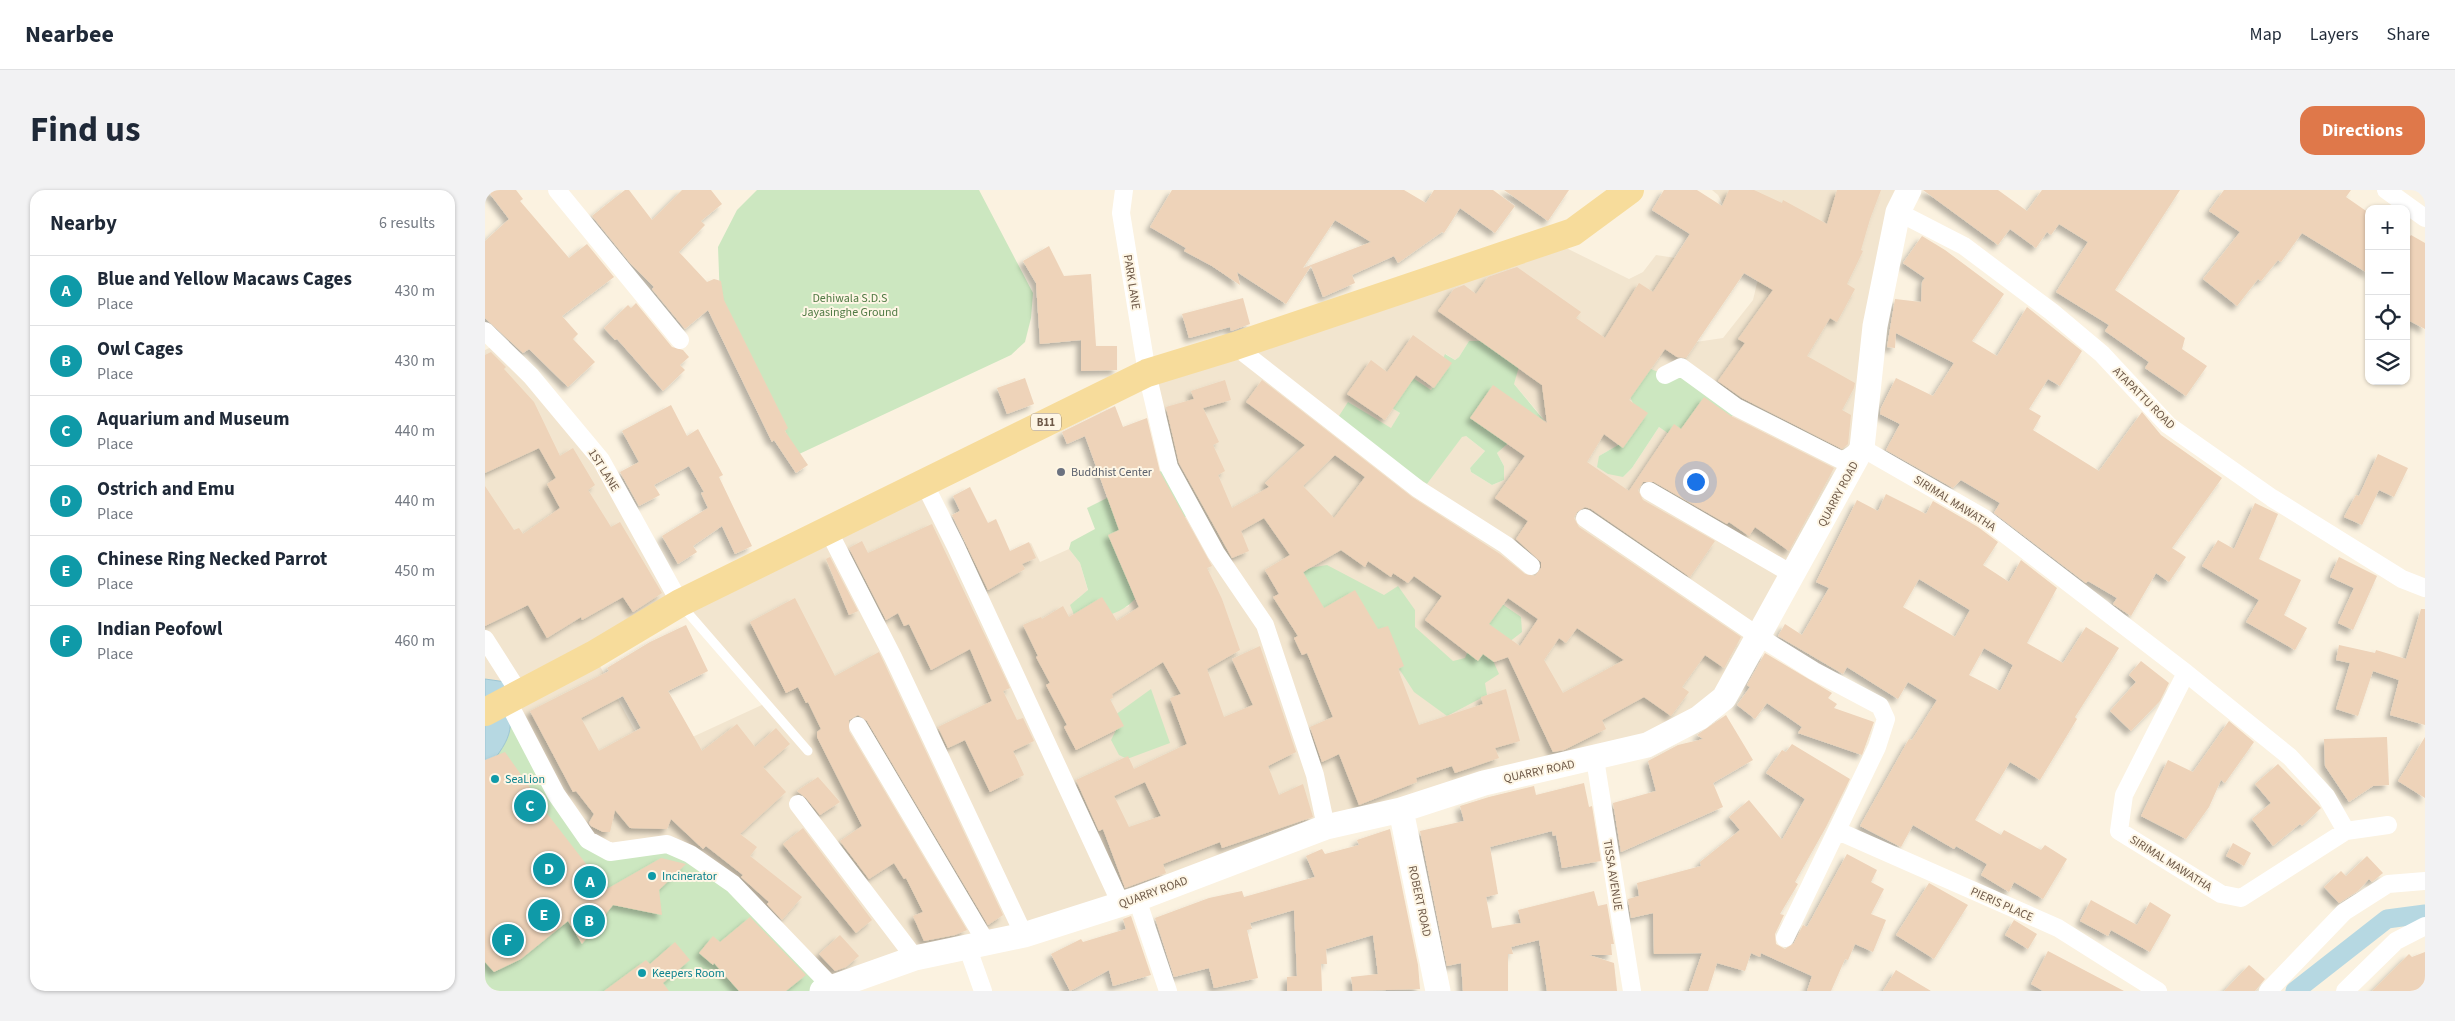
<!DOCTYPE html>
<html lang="en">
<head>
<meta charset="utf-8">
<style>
	:root { --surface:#fff; --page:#f2f2f3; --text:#1f2937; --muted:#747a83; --line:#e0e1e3; --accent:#df784a }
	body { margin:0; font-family:"Source Sans 3",sans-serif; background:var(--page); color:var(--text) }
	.controls { position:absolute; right:15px; top:15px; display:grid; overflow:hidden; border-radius:10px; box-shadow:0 1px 4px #0004 }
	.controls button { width:45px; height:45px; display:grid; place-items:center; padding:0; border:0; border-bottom:1px solid var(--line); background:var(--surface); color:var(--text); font:25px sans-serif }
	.you { position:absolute; left:1210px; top:291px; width:18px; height:18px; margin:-12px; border:4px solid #fff; border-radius:50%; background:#1a73e8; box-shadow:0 0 0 8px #1a73e833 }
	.badge { display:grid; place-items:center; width:32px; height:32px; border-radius:50%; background:var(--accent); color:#fff; font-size:16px; font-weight:700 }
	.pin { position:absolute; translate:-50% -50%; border:2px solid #fff; box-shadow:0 1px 5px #0006 }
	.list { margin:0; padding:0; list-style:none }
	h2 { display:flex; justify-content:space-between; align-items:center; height:65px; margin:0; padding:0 20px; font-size:21px }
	h2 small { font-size:16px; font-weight:400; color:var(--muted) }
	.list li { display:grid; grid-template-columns:32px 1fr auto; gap:15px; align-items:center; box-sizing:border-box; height:70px; padding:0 20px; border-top:1px solid var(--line) }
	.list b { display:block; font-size:19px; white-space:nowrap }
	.list p { margin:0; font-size:16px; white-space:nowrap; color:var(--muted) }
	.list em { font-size:16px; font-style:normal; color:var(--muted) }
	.icon { flex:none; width:28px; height:28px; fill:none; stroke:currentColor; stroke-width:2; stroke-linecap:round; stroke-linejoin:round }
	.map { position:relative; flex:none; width:1940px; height:801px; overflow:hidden; border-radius:15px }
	header { display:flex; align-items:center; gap:30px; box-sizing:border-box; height:70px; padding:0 25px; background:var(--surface); border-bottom:1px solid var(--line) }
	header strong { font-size:24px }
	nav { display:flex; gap:28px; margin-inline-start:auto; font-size:18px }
	.intro { display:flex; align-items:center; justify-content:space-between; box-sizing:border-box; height:120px; padding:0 30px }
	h1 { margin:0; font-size:35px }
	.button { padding:12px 22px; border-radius:15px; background:var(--accent); color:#fff; font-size:18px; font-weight:700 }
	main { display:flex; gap:30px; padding:0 30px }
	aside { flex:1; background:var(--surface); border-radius:15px; box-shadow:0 1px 4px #0004 }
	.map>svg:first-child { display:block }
	.residential { fill:#f2e5cf; fill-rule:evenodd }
	.green { fill:#cce7c0 }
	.water { fill:#b6d8e2; stroke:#9dc6d4 }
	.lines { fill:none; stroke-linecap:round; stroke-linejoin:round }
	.canal { stroke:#b6d8e2; stroke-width:19 }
	.building { fill:#eed3b9; fill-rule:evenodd; filter:url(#shadow) }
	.lane { stroke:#fff; stroke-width:9 }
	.street { stroke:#fff; stroke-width:18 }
	.secondary { stroke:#fff; stroke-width:25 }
	.primary { stroke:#f7dc9b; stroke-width:28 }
	.worship-dot { fill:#6b7280; stroke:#fef6e5; stroke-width:2 }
	.culture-dot { fill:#0f9aa8; stroke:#fef6e5; stroke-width:2 }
	.labels { text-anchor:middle; stroke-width:4; stroke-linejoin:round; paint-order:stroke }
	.shield { fill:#fef6e5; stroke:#9a8978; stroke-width:1 }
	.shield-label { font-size:11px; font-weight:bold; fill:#6f5a49 }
	.street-label { font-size:12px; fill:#6f5a49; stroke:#fef6e5 }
	.park-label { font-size:12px; fill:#507a44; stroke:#fef6e5 }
	.worship-label { font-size:12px; fill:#5b616d; stroke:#fef6e5; text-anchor:start }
	.culture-label { font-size:12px; fill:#0d838f; stroke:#fef6e5; text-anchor:start }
</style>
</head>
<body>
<header>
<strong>Nearbee</strong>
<nav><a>Map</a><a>Layers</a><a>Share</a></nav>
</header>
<div class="intro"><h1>Find us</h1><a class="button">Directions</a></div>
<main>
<aside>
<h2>Nearby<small>6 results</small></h2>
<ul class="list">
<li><span class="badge" style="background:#0f9aa8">A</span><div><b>Blue and Yellow Macaws Cages</b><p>Place</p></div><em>430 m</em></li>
<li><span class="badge" style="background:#0f9aa8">B</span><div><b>Owl Cages</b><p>Place</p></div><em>430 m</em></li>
<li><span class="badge" style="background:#0f9aa8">C</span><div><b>Aquarium and Museum</b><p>Place</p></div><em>440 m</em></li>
<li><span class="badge" style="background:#0f9aa8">D</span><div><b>Ostrich and Emu</b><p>Place</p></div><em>440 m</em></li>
<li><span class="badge" style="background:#0f9aa8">E</span><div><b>Chinese Ring Necked Parrot</b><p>Place</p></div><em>450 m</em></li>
<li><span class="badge" style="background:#0f9aa8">F</span><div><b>Indian Peofowl</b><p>Place</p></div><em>460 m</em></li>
</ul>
</aside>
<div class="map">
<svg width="1940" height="801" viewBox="0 0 1940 801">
	<defs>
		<filter id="shadow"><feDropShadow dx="-4.5" dy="4.5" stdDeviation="2.5" flood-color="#0004"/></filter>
	</defs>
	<rect width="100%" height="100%" fill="#fbf2e0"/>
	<path class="residential" d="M1227,0H1424L1377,258L1214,528L346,796L125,662L0,522V160L13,154L85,233L195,413L439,293L471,357L509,339L521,365L546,353L555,372L584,359L595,373L603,401L593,408L609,429L644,416L631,358L686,282L662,183L1065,50L1144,89L1158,82L1171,65L1191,68L1211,152L1238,148L1268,110L1273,89L1226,32L1238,14L1233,5ZM1007,145L1029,194L1062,233L1045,234L1012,263L1019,276V290L1007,295L986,282L985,278L1000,261L981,246H977L942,294L863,212L906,239L915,223L903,215L922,184L946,200L963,174L961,164L970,170L974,167L984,151H995ZM1149,215L1207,259L1174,237L1147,278L1138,287L1114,266L1142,250ZM195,414L281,513L164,567L109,465Z"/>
	<path class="green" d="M272,0H494L548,103L546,128L540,152L526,165L312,265L235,110L233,57L252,20Z
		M1008,145L1035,173L1029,194L1062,234H1045L1012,263L1019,276V290L1007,295L986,282L985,278L1000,261L981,246L977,247L942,294L850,232L863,212L906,238L915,223L902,215L922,184L946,200L963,174L957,170L960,164L970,170L974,167L984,151H995Z
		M1159,176L1180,185L1196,177L1251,217L1234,256L1207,260L1174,237L1147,278L1138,287L1123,284L1112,277L1114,266L1142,250L1149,215L1139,195Z
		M684,277L709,323L631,357L650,409C634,426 612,430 590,427L585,415L603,400L595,373L584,359L586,352L610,339L602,318Z
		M842,375L899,405L913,396L930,420V437L968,471L980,468L993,438L1001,403L1036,427L1037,442L1006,466L1014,484L1000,493L1002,505L962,526L929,502L891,443L856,455L811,389L824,378Z
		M666,499L685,553L642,569L634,565L626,550L633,536L630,525Z
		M22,510L103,650L144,659L205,664L346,796L337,801H0V522Z"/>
	<path class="water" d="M0,489L21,492C27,540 32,542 0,581Z"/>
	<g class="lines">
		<path class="canal" d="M1810,801L1902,729L1940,724"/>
	</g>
	<path class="building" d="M2,0H31L38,9L35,11L84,68L102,54L129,87L77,126L93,144L88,149L110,172L83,197L44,159L38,163L0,128V51L24,29Z
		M140,0H144L167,30L197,0H226L237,14L216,31L220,35L194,62L222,92L229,89L236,91L239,110L303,238L300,241L323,275L311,283L289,250L287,252L223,120L200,139L167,99L169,97L146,74L107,26Z
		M687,0H919L941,13L949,0H1008L1030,16L1010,43L975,18L959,43L957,42L913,73L909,66L867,85L870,93L838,107L826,76L801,114L752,82L755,95L727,76L699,61L701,58L665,37ZM850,30L886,52L818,78Z
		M1019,0H1084L1063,31Z
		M1179,0H1212L1237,16L1244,0H1269L1297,13L1298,10L1342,34L1352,0H1396L1385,29L1376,60L1378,61L1362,94L1370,99L1352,132L1345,128L1322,166L1370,193L1369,198L1357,220L1366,225L1363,254L1357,259L1257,208L1233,191L1260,153L1253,149L1288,100L1259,83L1201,168L1192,167L1180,159L1144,210L1163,223L1138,258L1119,244L1102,272L1144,301L1189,234L1196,239L1219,207L1246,226L1349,278L1304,361L1270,337L1264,346L1244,332L1242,334L1169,292H1158L1153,300L1158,310L1230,351L1205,387L1106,319L1100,317L1092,322L1089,328L1094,337L1256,447L1239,478L1220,465L1197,497L1204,502L1186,526L1159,507L1117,530L1121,539L1079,560L1068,562L1023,467L1009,472L998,464L993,471L940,430L957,406L929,386L923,393L908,383L906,387L883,371L880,377L856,360L818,382L839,418L870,400L893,439L903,436L919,476L913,479L934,535L998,514L996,507L1021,499L1035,551L1010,558L1014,568L970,583L967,576L931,588L932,592L874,615L854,564L837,572L825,537L848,527L822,463L817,465L809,448L813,446L788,407L794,404L780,380L805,365L779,328L756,341L764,361L747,368L694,273L681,217L709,209L706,201L740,190L746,210L718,218L734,252L728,255L740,281L733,285L747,318L784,297L780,293L820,255L761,212L777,190L927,307L1015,364L1040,384L1050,386L1056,378V372L1031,349L1043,331L1010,308L1040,266L985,228L1008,195L1062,233L1057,195L953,121L969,99L979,95L991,104L1003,87L1032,77L1096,122L1091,128L1120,148L1154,93L1168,102L1205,44L1167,20ZM850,265L880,287L849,328L818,296ZM1023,408L1053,429L1035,456L1004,434ZM1092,438L1139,470L1078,503L1059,470L1074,448L1081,453Z
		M1438,0H1513L1542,21L1557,0H1695L1630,100L1700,148L1697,159L1722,176L1701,206L1660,178L1664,172L1620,141L1624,135L1571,102L1603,52L1574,34L1566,45L1562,42L1551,58L1525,39L1513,55Z
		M1739,0H1866L1861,7L1884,23V84L1817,43L1796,72L1793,70L1776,91L1773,89L1752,116L1718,89L1755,42L1724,21Z
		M1926,45L1940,53V139L1921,129V52Z
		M1437,46L1460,60L1519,104L1487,151L1512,166L1542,117L1597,161L1575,196L1563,189L1544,219L1556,226L1548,240L1614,281L1657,222L1676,245L1737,288L1687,358L1701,367L1684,392L1671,383L1646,426L1628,414L1632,408L1603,391L1601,393L1509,323L1515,313L1476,290L1468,298L1401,260L1415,234L1395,224L1396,218L1411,188L1448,206L1469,173L1411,143L1410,158L1402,157L1410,109L1436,112L1437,92L1440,88L1418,73Z
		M564,56L579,86L606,84L611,156H632V180L596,181V150L555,154L551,93L538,71Z
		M758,108L765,134L746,141L745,137L704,148L697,124Z
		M151,113L187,157L198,160L204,167L195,175L200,180L178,201L132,149L130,150L119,138L143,115L146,118Z
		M928,145L967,173L949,198L931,185L900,230L862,204L886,170L902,182Z
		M6,162L21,177L19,179L49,212L75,266L88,258L110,295L103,300L126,337L135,332L177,403L148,422L138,407L97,430L96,427L62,448L43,415L0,436V296L29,340L34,338L38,344L75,318L62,294L71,288L54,258L0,283V165Z
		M540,188L549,214L522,224L512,198Z
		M186,215L202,246L213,239L238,285L234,287L267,356L250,364L237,336L208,356L212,362L193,374L177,346L223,318L216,303L219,302L204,276L169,295L175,305L154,316L135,282L154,272L137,241Z
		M630,216L638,237L662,228L675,282L727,376L722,378L737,409L755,460L722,479L739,527L768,515L747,469L775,456L811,562L783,576L794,605L818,594L828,627L737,658L735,652L678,674L681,683L640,698L618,639L614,641L591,590L643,566L649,579L702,554L685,508L696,504L678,472L627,504L628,508L625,509L639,536L591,560L579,537L582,535L561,495L565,493L551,467L553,466L538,435L556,427L557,429L578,416L584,427L617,407L632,431L654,417L623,345L634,340L600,246L582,254L577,242ZM660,592L676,626L644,637L629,606Z
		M1893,264L1923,278L1909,307L1894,300L1877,335L1859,327L1871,305L1874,306Z
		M485,297L503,333L511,329L525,361L544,352L551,368L537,374L540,379L503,400L467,325L475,321L468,306Z
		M1401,304L1441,324L1448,311L1493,337L1513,352L1498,375L1524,392L1536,370L1572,398L1542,453L1578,473L1601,437L1634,458L1590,527L1592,529L1555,590L1525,572L1490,630L1516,645L1519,640L1556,660L1560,655L1582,669L1558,709L1529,692L1524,702L1496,685L1502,674L1471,656L1469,659L1428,635L1416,657L1375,636L1424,549L1427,550L1452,510L1423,492L1413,509L1362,477L1358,484L1293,446L1300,434L1317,445L1344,398L1331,392L1372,310L1393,321ZM1434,389L1485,420L1470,447L1418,417ZM1499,458L1528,475L1515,501L1484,485Z
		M1770,313L1793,324L1774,369L1816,390L1799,425L1822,438L1810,460L1761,432L1774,410L1717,376L1733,350L1749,359Z
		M447,334L525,498L518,501L532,530L538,528L549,551L528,561L539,585L505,602L480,550L463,558L453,537L507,511L485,459L446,480L424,434L419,436L413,423L401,430L364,358L377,351L383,363Z
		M345,367L373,421L364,425L341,369Z
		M1854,367L1892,386L1868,440L1853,433L1869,398L1845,387Z
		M310,408L350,486L394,462L518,725L503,735L382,531L373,525L364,530V541L482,740L470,745L439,751L428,726L438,722L421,688L419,689L409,673L384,689L355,651L377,636L332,547V542L336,539L323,512L321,513L313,497L301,503L265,432Z
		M1936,419H1940V535L1905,525L1914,490L1888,481L1873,526L1851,519L1865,473L1851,470L1854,455L1890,463L1891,460L1921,469Z
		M201,435L223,481L183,501L217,561L252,534L270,557L291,538L305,554L278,577L301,602L255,644L272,657L265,666L317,707L297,730L282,714L284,712L256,687L258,685L221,656L218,659L186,629L182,639L145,638L130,620L125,642H118L106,636L104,633L109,624L91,601L88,602L45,521L124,481L122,478L165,452ZM138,506L156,538L114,561L96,528Z
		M1280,463L1347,503L1343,508L1352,514L1349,518L1389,532L1377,565L1313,543L1317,537L1282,513L1270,529L1252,515L1265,497L1262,495Z
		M1656,471L1684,493L1675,511L1646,541L1625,521L1651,492L1644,485Z
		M1241,525L1268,570L1228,593L1238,617L1136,662L1128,613L1171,601L1163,571L1193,555L1218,549L1212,545Z
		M1744,531L1769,552L1740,593L1736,590L1724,617L1701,649L1656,626L1683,570L1708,582Z
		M1902,547L1904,595L1888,596L1864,612L1840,576L1839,549Z
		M1940,547V608L1913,591Z
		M1307,554L1365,589L1341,637L1310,692L1313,694L1295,724L1299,725L1290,744L1291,754L1300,759L1309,753L1318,735L1322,737L1362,664L1392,680L1386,692L1399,699L1386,724L1401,730L1388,762L1370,754L1363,770L1360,769L1346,801H1322L1327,786L1276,763L1275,767L1266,763L1260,781L1232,773L1223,801H1204L1217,763L1169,764L1168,723L1146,728L1143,709L1154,706L1152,693L1216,676L1215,672L1255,640L1244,627L1264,610L1297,650L1320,609L1281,583L1297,560L1301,562Z
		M20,562L51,606L47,604L112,688L113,704L176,668L201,674L174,700L177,725L128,715L97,754L83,731L36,769L9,782L0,772V570Z
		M1793,574L1836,618L1817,636L1815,634L1788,656L1767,629L1786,613L1770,594Z
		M333,587L355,612L335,625L321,608L312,601Z
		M1099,593L1104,617L1107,616L1116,671L1077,678L1071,645L1068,646L1067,641L1005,657L1013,704L1001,707L1007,738L1036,733L1033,720L1109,701L1113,716L1122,714L1129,754H1126L1127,765H1104L1129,773L1132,801H1062L1054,750L1026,757L1028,764H1023V801H978L976,773L962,776L935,641L979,631L975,616L1004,607L1049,596L1051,605Z
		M318,638L387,730L371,743L298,654Z
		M905,639L933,775L935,799L868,801L866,787L893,784L888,745L841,759L842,774H836L837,801H802V787L812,786L809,720L765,733L767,739L762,740L773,788L729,798L724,778L689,787L670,728L724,708L757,701L759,707L830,687L821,666L837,659L840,664L874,655L872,650Z
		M1748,653L1766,663L1759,676L1741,666Z
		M1882,666L1898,683L1887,692L1884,689L1873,701L1854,713L1839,697L1856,681L1861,686Z
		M1444,693L1483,715L1449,769L1411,745Z
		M1606,710L1652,735L1665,712L1686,725L1665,762L1626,740L1623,746L1595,731Z
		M646,726L666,785L628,796L624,780L585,801L566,764L596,749L598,752L641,739L638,729Z
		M265,727L321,785L301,801H254L229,773L228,775L214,763L228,746L235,752Z
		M1529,730L1552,744L1543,759L1520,745Z
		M355,745L374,766L361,777L350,781L334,764Z
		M190,752L205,770L178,793L184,801H119L161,770L165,774Z
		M1563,761L1639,801H1558L1546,794Z
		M1940,762V792L1931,801H1887L1924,764L1927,767Z
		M1764,775L1780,789L1770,801H1739Z
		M1411,780L1446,801H1398Z"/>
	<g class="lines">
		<path class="lane" d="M197,416L323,561"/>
		<path class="street" d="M72,0L195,150
			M639,0L636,23L662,183L684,277L731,363L780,435L830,585L841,637
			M1901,0L1940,28
			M1413,22L1479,56L1567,122L1617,164L1683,235L1787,308L1917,389L1940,398
			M0,141L46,186L116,270L195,413
			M750,156L933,299L1021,355L1046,376
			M1180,185L1196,177L1251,217L1358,271L1377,258L1499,328L1701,483L1805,567L1841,606L1861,641L1903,635
			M439,293L471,357L636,714
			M1164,301L1307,384
			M1100,328L1273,446L1329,481L1395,516L1401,529L1392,557L1300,748
			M343,340L408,467L539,745
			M0,449L35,504
			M1701,483L1639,605L1634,641L1736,704L1756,708L1861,641
			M22,510L71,604L103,650L125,662L182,654L205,664L248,694L346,796
			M373,536L501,752
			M1110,569L1147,801
			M313,614L430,768
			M1353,641L1573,738L1673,801
			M652,709L683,801
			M482,756L498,801
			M1783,801L1859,722L1903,694L1940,691
			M1860,801L1911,751L1940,736"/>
		<path class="secondary" d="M916,620L953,801
			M337,801L430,768L539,745L652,709L841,637L916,620L999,593L1162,555L1214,528L1239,508L1377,258L1390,136L1413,22L1424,0"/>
		<path class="primary" d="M0,522L108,465L195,413L662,183L750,156L1088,42L1145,0"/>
	</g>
	<circle class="worship-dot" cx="576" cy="282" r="5"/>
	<g class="culture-dot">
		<circle cx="10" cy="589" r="5"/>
		<circle cx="167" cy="686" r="5"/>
		<circle cx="157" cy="783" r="5"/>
	</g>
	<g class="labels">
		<rect class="shield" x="546" y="223.5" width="30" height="17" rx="4"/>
		<g class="shield-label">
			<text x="561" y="236">B11</text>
		</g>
		<g class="street-label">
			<text transform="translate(647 92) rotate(81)" y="4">PARK LANE</text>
			<text transform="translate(1659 208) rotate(45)" y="4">ATAPATTU ROAD</text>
			<text transform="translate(119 280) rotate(58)" y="4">1ST LANE</text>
			<text transform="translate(1353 304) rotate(-62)" y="4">QUARRY ROAD</text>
			<text transform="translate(1470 313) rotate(32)" y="4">SIRIMAL MAWATHA</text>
			<text transform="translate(1054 581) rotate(-12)" y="4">QUARRY ROAD</text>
			<text transform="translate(1686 673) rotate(32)" y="4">SIRIMAL MAWATHA</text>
			<text transform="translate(1128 685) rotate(81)" y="4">TISSA AVENUE</text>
			<text transform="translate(668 702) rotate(-20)" y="4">QUARRY ROAD</text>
			<text transform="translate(935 711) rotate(78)" y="4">ROBERT ROAD</text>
			<text transform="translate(1517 714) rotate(24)" y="4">PIERIS PLACE</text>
		</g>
		<g class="park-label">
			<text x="365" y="112">Dehiwala S.D.S<tspan x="365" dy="14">Jayasinghe Ground</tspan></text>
		</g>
		<g class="worship-label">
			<text x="586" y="286">Buddhist Center</text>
		</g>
		<g class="culture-label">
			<text x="20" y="593">SeaLion</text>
			<text x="177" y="690">Incinerator</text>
			<text x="167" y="787">Keepers Room</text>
		</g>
	</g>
</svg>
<div class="controls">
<button>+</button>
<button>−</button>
<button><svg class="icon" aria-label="locate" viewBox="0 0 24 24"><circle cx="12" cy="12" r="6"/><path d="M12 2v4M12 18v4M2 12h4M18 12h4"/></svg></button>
<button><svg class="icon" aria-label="layers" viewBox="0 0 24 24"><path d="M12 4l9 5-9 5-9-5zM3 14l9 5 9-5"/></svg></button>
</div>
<div class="you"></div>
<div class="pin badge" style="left:105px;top:692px;background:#0f9aa8">A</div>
<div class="pin badge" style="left:104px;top:731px;background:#0f9aa8">B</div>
<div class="pin badge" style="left:45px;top:616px;background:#0f9aa8">C</div>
<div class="pin badge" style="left:64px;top:679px;background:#0f9aa8">D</div>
<div class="pin badge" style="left:59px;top:725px;background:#0f9aa8">E</div>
<div class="pin badge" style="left:23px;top:750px;background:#0f9aa8">F</div>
</div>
</main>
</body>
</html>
